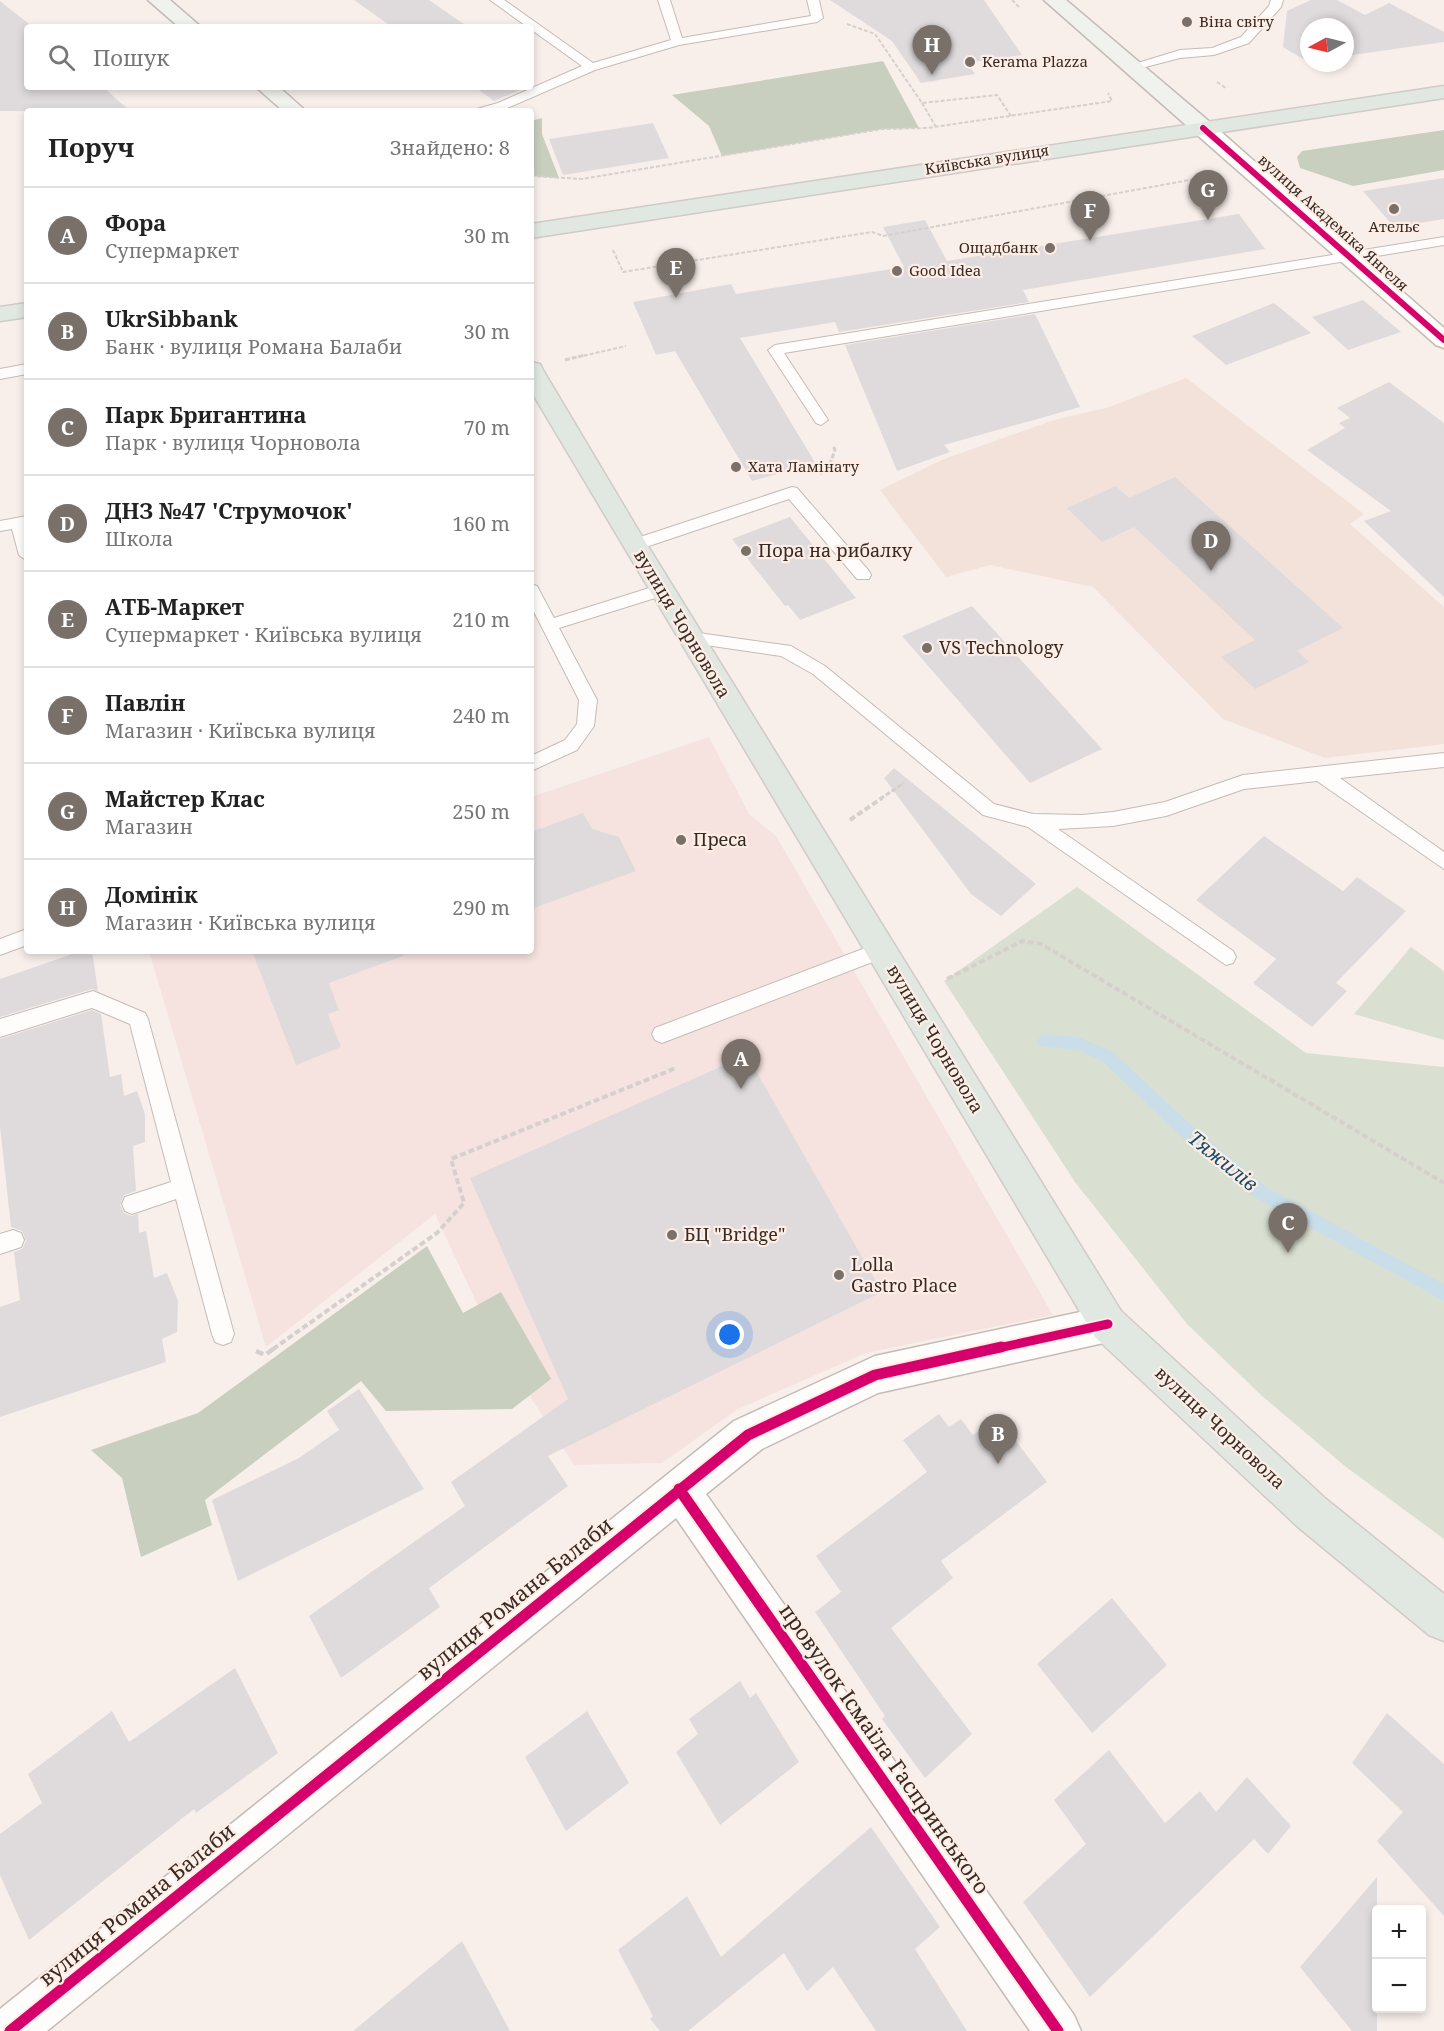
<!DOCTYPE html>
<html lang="uk">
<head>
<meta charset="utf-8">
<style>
	:root { --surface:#fff; --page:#f6f6f6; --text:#222; --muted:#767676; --line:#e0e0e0; --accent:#79706a }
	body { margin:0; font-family:"Noto Serif",serif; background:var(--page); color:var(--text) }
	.controls { position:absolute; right:18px; bottom:18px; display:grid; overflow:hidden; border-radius:6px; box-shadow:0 3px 9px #0003 }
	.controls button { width:54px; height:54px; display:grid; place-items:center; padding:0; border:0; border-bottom:2px solid var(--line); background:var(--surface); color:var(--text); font:30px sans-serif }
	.compass { position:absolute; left:1300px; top:18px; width:54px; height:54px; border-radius:50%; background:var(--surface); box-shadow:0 3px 9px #0003; rotate:263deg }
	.you { position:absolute; left:730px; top:1335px; width:21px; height:21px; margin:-15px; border:4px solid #fff; border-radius:50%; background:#1a73e8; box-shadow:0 0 0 9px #1a73e833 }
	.badge { display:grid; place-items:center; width:39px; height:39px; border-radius:50%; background:var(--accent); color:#fff; font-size:20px; font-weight:700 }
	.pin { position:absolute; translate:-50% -50px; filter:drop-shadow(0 2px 3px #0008) }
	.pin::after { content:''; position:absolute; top:32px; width:21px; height:18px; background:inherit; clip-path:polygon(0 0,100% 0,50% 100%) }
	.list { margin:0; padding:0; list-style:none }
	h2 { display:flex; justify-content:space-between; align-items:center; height:78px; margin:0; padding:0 24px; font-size:26px }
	h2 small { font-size:20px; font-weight:400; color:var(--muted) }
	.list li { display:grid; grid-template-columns:39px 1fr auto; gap:18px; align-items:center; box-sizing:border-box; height:96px; padding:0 24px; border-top:2px solid var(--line) }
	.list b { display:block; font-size:22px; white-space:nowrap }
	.list p { margin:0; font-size:20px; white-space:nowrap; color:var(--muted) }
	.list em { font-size:20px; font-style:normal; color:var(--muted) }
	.icon { flex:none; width:33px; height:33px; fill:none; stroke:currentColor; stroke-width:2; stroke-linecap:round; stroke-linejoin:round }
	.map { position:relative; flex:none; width:1444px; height:2031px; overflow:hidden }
	.search { position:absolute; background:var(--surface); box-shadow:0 3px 9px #0003; left:24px; top:24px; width:510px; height:66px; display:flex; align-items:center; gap:15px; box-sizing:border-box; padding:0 21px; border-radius:6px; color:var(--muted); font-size:22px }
	.panel { position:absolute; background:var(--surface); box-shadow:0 3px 9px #0003; left:24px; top:108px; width:510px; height:846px; border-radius:6px }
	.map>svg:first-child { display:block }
	.commercial { fill:#f6e3e0 }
	.built { fill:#f2e2d9 }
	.green { fill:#dae0d1 }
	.forest { fill:#c8cfbf }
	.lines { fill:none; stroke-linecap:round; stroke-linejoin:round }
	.stream { fill:#cadee9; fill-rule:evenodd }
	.building { fill:#dfdbdd }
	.lane-casing { stroke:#c4bbb7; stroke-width:2 }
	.street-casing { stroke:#c4bbb7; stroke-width:3 }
	.secondary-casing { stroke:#c4bbb7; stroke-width:3 }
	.primary-casing { stroke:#d0cbc8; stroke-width:3 }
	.path-far3 { stroke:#d5d0cd; stroke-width:2; stroke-dasharray:4 2; stroke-linecap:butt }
	.path-far2 { stroke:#d5d0cd; stroke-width:3; stroke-dasharray:5 2; stroke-linecap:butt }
	.path-far1 { stroke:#d5d0cd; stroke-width:4; stroke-dasharray:6 3; stroke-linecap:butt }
	.path { stroke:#d5d0cd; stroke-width:4.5; stroke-dasharray:8 4; stroke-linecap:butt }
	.lane { fill:#fefdfc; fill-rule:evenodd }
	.street { fill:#fefdfc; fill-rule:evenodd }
	.secondary { fill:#f0f2ee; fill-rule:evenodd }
	.primary { fill:#e1e8e1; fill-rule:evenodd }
	.cycleway-far2-casing { stroke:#feede4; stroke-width:8 }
	.cycleway-far1-casing { stroke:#feede4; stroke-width:13 }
	.cycleway-casing { stroke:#feede4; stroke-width:15 }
	.cycleway-far2 { stroke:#d6006c; stroke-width:6 }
	.cycleway-far1 { stroke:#d6006c; stroke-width:9 }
	.cycleway { stroke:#d6006c; stroke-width:11 }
	.poi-dot { fill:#79706a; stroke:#feede4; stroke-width:2 }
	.labels { text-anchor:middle; stroke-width:4.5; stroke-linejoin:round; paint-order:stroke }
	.far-poi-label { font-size:15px; fill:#352b25; stroke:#feede4; text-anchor:start }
	.far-street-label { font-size:15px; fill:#352b25; stroke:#feede4 }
	.poi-label { font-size:18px; fill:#352b25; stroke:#feede4; text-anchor:start }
	.street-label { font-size:18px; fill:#352b25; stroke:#feede4 }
	.water-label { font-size:20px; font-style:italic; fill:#174d68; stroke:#feede4 }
	.near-street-label { font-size:21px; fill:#352b25; stroke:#feede4 }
</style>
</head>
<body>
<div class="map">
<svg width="1444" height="2031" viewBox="0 0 1444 2031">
	<rect width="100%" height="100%" fill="#f8efea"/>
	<path class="commercial" d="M709,737L749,814L776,836L1053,1315L866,1353L738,1409L662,1463L574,1465L494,1340L435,1214L266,1347L149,951H531V797Z"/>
	<path class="built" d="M1186,378L1364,514L1350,524L1444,607V744L1325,758L1223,719L1093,587L990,565L946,577L880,490L944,459L1054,420L1106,408Z"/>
	<path class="green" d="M1077,887L1306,1053L1444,1067V1539L1346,1467L1262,1396L1187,1324L1075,1182L944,981Z
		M1411,947L1444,971V1040L1354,1014Z"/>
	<path class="forest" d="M883,61L919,128L882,129L722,156L709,126L672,95Z
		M542,118V134L559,178L531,176V121Z
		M1444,130V170L1353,186L1300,168L1297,157L1302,151Z
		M427,1246L463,1313L501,1292L551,1379L512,1409L386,1411L361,1381L205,1500L212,1525L141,1557L122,1478L91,1450L198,1413Z"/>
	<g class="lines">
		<path class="stream" d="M1045,1034L1078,1037L1112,1051L1199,1132L1268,1188L1444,1284V1301L1256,1198L1187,1142L1102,1061L1078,1050L1040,1046L1037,1041L1040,1036Z"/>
	</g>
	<path class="building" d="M354,0H429L468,27H392Z
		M830,0H984L1022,55L967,63L975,74L921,83L892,41Z
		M1311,0H1337L1365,15L1389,3L1444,32V42L1345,56V27H1309V61H1306L1283,47L1287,11Z
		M0,1L33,27H27V87H103L130,111H0Z
		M475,87H527L494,101Z
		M653,123L669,158L563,175L549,139Z
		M1444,178V219L1394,227L1363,191Z
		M1239,214L1265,249L1023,290L1029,302L839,332L835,322L740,338L816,464L752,481L675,351L656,355L633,302L731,284L736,294L904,267L883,227L925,220L947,261Z
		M1363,300L1401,332L1348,350L1312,317Z
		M1274,303L1311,333L1226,365L1192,336Z
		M1035,314L1080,407L944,445L950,452L897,471L845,345Z
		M1389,382L1444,423V597L1364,521L1391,511L1307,450L1345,428L1339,423L1350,418L1337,408Z
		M1175,477L1343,628L1297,651L1309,662L1255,689L1221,657L1255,640L1134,527L1102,542L1067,508L1116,486L1129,498Z
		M790,517L856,598L800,620L788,605L785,606L732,539Z
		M972,606L1102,749L1030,783L902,636Z
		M894,768L1036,884L1001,916L971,894L884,778Z
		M583,813L592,829L619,837L636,871L531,909V832Z
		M1264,836L1343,891L1357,877L1406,911L1336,983L1347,991L1312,1027L1253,983L1276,959L1196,900Z
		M81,951H92L98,991L92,989L0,1017V979Z
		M252,951H402L403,956L329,983L339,1010L328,1014L341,1047L296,1065Z
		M92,1010L101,1014L110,1077L121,1074L124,1096L137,1091L145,1114V1142L133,1146L136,1191L124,1195L120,1205L124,1213L131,1216L138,1214L139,1233L146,1231L154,1278L167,1273L178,1301L177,1332L162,1339L166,1362L0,1417V1307L20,1300L14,1252L22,1249L26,1241L22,1231L11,1227L0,1127V1039Z
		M747,1055L882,1292L548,1456L568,1486L429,1588L440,1607L341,1678L309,1616L465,1506L451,1482L568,1399L470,1178Z
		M359,1389L424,1489L238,1581L212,1500L299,1458L339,1430L327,1411Z
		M939,1414L949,1427L961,1419L973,1435L998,1417L1047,1482L941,1561L953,1578L891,1628L972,1734L925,1778L882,1719L885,1716L815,1612L841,1592L816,1556L927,1472L903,1440Z
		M1112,1598L1167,1665L1092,1733L1037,1664Z
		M235,1668L278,1753L196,1813L194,1809L29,1940L0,1875V1834L42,1803L28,1774L112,1711L129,1742Z
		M740,1681L750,1698L756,1693L799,1762L720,1825L676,1752L698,1734L689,1719Z
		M587,1711L629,1783L566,1831L525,1757Z
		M1387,1713L1444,1764V1916L1377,1841L1403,1812L1352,1763Z
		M1109,1750L1165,1823L1200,1791L1216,1812L1247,1777L1291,1826L1268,1854L1254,1839L1090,1997L1023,1902L1086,1844L1054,1800Z
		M871,1827L940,1927L915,1949L967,2031H876L833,1967L807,1991L784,1953L688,2031H660L650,2019L653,2016L618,1950L687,1896L721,1957Z
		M1377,1877V2031H1352L1300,1967Z
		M462,1941L510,2031H353Z"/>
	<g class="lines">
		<g class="lane-casing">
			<path id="lane" d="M490,0H504L593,63L671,40L658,0H670L682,38L811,16L807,0H819L823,18L817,22L679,45L595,70L505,109L470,111L498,103L582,66Z
				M1271,0H1283L1281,7L1249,43L1214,55L1180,58L1134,70L1128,66L1180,50L1212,48L1241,37L1269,6Z
				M1444,237V245L784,353L828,420L821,425L816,423L768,350L775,345Z
				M27,364V374L0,379V369Z
				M792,487L797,488L869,571L871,575L869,579H857L789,499L634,551L626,545L628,541Z
				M27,516V561L19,555L12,529L0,531V521Z
				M531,584L537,586L554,618L662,584L670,590L668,594L559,628L597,700L594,726L577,750L531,771V756L565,740L577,724L579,700L531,606Z
				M691,632L791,646L825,666L994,804L1033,814L1082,815L1113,812L1165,802L1243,775L1444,753V767L1340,778L1444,852V869L1317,781L1244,789L1166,816L1113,826L1058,829L1233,951L1236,957L1233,963L1226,965L1028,827L983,815L813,674L781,656L685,642L683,638Z
				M27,929V945L0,955V939Z
				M881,942L888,944L890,950L888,956L662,1043L655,1040L652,1034L655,1028Z
				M93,991L145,1013L148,1019L234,1334L231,1342L223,1345L215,1342L212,1334L176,1199L132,1214L125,1211L122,1204L125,1197L171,1182L130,1024L92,1008L0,1037V1019Z
				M13,1230L21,1233L24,1240L21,1247L0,1254V1234Z"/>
		</g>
		<g class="street-casing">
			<path id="street" d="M1203,122L1211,123L1444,328V348L1436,345L1195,133L1192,128L1195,123Z
				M1108,1306L1121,1311L1127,1324L1121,1337L1108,1342L878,1393L762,1449L706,1494L1074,2015L1081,2031H1030L676,1518L47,2031H0V2009L734,1421L875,1356Z"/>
		</g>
		<g class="secondary-casing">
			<path id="secondary" d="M148,0H170L201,27H179Z
				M1044,0H1066L1211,123L1214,128L1211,133H1195Z
				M256,87H279L306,111H283Z"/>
		</g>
		<g class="primary-casing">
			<path id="primary" d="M1444,86V98L531,238V224Z
				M27,303V317L0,321V307Z
				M531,362L540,364L543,370L643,538L1121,1311L1326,1499L1444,1594V1641L1429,1635L1298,1527L1095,1337L531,391Z"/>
		</g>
		<path class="path-far3" d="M1012,0L1019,7
			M847,24L875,34L922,103L997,95L1011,116
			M1217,82L1226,88
			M922,103L936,127
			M531,176L582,179L882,129L927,128L1112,101L1108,93
			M613,250L623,272L872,232L883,236L1206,177
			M578,357L626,346"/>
		<path class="path-far2" d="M565,360L585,355
			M820,474L828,469L835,450L833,446
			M880,799L904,783"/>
		<path class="path-far1" d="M850,820L882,798
			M947,979L1022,941L1041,944L1444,1183
			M273,1349L437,1233L464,1203L451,1159L676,1068"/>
		<path class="path" d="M256,1351L265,1355L276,1347"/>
		<use href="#lane" class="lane"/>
		<use href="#street" class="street"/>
		<use href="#secondary" class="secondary"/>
		<use href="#primary" class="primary"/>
		<g class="cycleway-far2-casing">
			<path id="cycleway-far2" d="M1203,128L1444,340"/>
		</g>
		<g class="cycleway-far1-casing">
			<path id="cycleway-far1" d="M994,1349L1108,1324"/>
		</g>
		<g class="cycleway-casing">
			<path id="cycleway" d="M679,1489L1058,2031
				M10,2031L748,1435L875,1375L1001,1347"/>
		</g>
		<use href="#cycleway-far2" class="cycleway-far2"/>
		<use href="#cycleway-far1" class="cycleway-far1"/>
		<use href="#cycleway" class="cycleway"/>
	</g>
	<g class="poi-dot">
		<circle cx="1187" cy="22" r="6"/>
		<circle cx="970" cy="62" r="6"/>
		<circle cx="1394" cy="209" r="6"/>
		<circle cx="1050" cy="248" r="6"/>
		<circle cx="897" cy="271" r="6"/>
		<circle cx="736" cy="467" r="6"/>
		<circle cx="746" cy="551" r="6"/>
		<circle cx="927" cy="648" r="6"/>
		<circle cx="681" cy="840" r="6"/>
		<circle cx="672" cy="1235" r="6"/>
		<circle cx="839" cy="1275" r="6"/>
	</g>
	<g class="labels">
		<g class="far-poi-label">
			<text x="1199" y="27">Віна світу</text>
			<text x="982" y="67">Kerama Plazza</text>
			<text x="1394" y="232" text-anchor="middle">Ательє</text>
			<text x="1038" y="253" text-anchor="end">Ощадбанк</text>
			<text x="909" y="276">Good Idea</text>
			<text x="748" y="472">Хата Ламінату</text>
		</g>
		<g class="far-street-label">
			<text transform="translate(987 160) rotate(-9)" y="5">Київська вулиця</text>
			<text transform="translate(1333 223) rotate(42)" y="5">вулиця Академіка Янгеля</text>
		</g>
		<g class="poi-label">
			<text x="758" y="557">Пора на рибалку</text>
			<text x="939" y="654">VS Technology</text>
			<text x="693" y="846">Преса</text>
			<text x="684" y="1241">БЦ "Bridge"</text>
			<text x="851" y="1271">Lolla<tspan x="851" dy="21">Gastro Place</tspan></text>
		</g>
		<g class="street-label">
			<text transform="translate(682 624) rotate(59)" y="6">вулиця Чорновола</text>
			<text transform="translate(935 1039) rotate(59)" y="6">вулиця Чорновола</text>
			<text transform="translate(1220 1428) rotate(43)" y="6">вулиця Чорновола</text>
		</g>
		<g class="water-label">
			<text transform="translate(1223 1161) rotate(39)" y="7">Тяжилів</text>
		</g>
		<g class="near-street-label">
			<text transform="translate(515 1599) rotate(-39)" y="7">вулиця Романа Балаби</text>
			<text transform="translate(884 1749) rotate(55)" y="7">провулок Ісмаїла Гаспринського</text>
			<text transform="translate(137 1905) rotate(-39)" y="7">вулиця Романа Балаби</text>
		</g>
	</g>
</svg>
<div class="controls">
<button>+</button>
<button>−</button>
</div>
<svg class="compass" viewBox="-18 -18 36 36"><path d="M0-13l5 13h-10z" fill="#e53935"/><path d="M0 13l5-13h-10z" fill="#767676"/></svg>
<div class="you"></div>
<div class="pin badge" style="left:741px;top:1089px">A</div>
<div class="pin badge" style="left:998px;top:1464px">B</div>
<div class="pin badge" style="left:1288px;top:1253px">C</div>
<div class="pin badge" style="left:1211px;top:571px">D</div>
<div class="pin badge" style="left:676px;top:298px">E</div>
<div class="pin badge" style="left:1090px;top:241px">F</div>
<div class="pin badge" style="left:1208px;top:220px">G</div>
<div class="pin badge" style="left:932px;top:75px">H</div>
<div class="search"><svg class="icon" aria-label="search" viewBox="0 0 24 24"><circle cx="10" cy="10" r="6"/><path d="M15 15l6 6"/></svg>Пошук</div>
<section class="panel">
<h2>Поруч<small>Знайдено: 8</small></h2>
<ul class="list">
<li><span class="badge">A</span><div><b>Фора</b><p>Супермаркет</p></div><em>30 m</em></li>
<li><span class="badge">B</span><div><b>UkrSibbank</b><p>Банк · вулиця Романа Балаби</p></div><em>30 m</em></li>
<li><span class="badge">C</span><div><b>Парк Бригантина</b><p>Парк · вулиця Чорновола</p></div><em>70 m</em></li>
<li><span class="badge">D</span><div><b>ДНЗ №47 'Струмочок'</b><p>Школа</p></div><em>160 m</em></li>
<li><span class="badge">E</span><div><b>АТБ-Маркет</b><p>Супермаркет · Київська вулиця</p></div><em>210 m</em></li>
<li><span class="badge">F</span><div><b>Павлін</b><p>Магазин · Київська вулиця</p></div><em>240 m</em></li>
<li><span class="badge">G</span><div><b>Майстер Клас</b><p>Магазин</p></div><em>250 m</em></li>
<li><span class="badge">H</span><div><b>Домінік</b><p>Магазин · Київська вулиця</p></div><em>290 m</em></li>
</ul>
</section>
</div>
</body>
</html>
